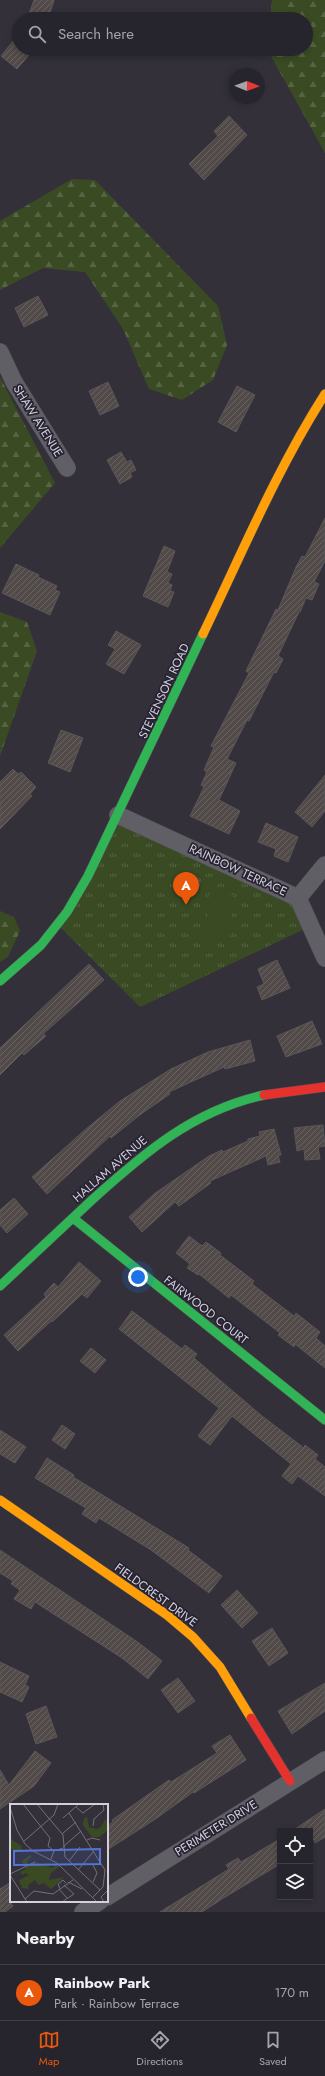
<!DOCTYPE html>
<html lang="en">
<head>
<meta charset="utf-8">
<style>
	:root { --surface:#26242c; --page:#2e2c34; --text:#f1f3f6; --muted:#a4a4a9; --line:#424148; --accent:#ea580c }
	body { margin:0; font-family:Jost,sans-serif; background:var(--page); color:var(--text) }
	.controls { position:absolute; right:12px; bottom:12px; display:grid; overflow:hidden; border-radius:0px; box-shadow:0 2px 6px #0003 }
	.controls button { width:36px; height:36px; display:grid; place-items:center; padding:0; border:0; border-bottom:1px solid var(--line); background:var(--surface); color:var(--text); font:20px sans-serif }
	.compass { position:absolute; left:229px; top:68px; width:36px; height:36px; border-radius:50%; background:var(--surface); box-shadow:0 2px 6px #0003; rotate:91deg }
	.you { position:absolute; left:138px; top:1277px; width:14px; height:14px; margin:-10px; border:3px solid #fff; border-radius:50%; background:#1a73e8; box-shadow:0 0 0 6px #1a73e833 }
	.badge { display:grid; place-items:center; width:26px; height:26px; border-radius:50%; background:var(--accent); color:#fff; font-size:13px; font-weight:700 }
	.pin { position:absolute; translate:-50% -33px; filter:drop-shadow(0 1px 2px #0008) }
	.pin::after { content:''; position:absolute; top:21px; width:14px; height:12px; background:inherit; clip-path:polygon(0 0,100% 0,50% 100%) }
	.list { margin:0; padding:0; list-style:none }
	h2 { display:flex; justify-content:space-between; align-items:center; height:52px; margin:0; padding:0 16px; font-size:17px }
	h2 small { font-size:13px; font-weight:400; color:var(--muted) }
	.list li { display:grid; grid-template-columns:26px 1fr auto; gap:12px; align-items:center; box-sizing:border-box; height:56px; padding:0 16px; border-top:1px solid var(--line) }
	.list b { display:block; font-size:15px; white-space:nowrap }
	.list p { margin:0; font-size:13px; white-space:nowrap; color:var(--muted) }
	.list em { font-size:13px; font-style:normal; color:var(--muted) }
	.icon { flex:none; width:22px; height:22px; fill:none; stroke:currentColor; stroke-width:2; stroke-linecap:round; stroke-linejoin:round }
	.map { position:relative; flex:none; width:325px; height:1912px; overflow:hidden }
	.search { position:absolute; background:var(--surface); box-shadow:0 2px 6px #0003; left:12px; right:12px; top:12px; height:44px; display:flex; align-items:center; gap:10px; box-sizing:border-box; padding:0 14px; border-radius:22px; color:var(--muted); font-size:15px }
	.sheet { height:108px; background:var(--surface) }
	nav { display:flex; justify-content:space-around; align-items:center; box-sizing:border-box; height:56px; border-top:1px solid var(--line); background:var(--surface); font-size:11px; color:var(--muted) }
	nav a { display:grid; justify-items:center; gap:2px }
	nav .on { color:var(--accent) }
	.map>svg:first-child { display:block }
	.grass { fill:url(#grass-tufts) }
	.forest { fill:url(#forest-firs) }
	.pitch { fill:#3a4b24 }
	.building { fill:url(#building-hatch); stroke:#5b5758 }
	.lines { fill:none; stroke-linecap:round; stroke-linejoin:round }
	.street-casing { stroke:#4f4d55; stroke-width:18 }
	.fast-casing { stroke:#4f4d55; stroke-width:10 }
	.slow-casing { stroke:#4f4d55; stroke-width:10 }
	.jam-casing { stroke:#4f4d55; stroke-width:10 }
	.street { stroke:#605f65; stroke-width:17 }
	.fast { stroke:#30b455; stroke-width:9 }
	.slow { stroke:#ff9f0a; stroke-width:9 }
	.jam { stroke:#e5322d; stroke-width:9 }
	.labels { text-anchor:middle; stroke-width:3.5; stroke-linejoin:round; paint-order:stroke }
	.street-label { font-size:12px; fill:#d2d0da; stroke:#272333 }
	.inset-road { fill:none; stroke:#73707a; stroke-width:1 }
	.view { fill:#5375d9; fill-opacity:0.15; stroke:#5375d9; stroke-width:2 }
	.inset-edge { fill:none; stroke:#d2d0da; stroke-width:2 }
</style>
</head>
<body>
<div class="map">
<svg width="325" height="1912" viewBox="0 0 325 1912">
	<defs>
		<pattern id="grass-tufts" width="24" height="20" patternUnits="userSpaceOnUse"><rect width="24" height="20" fill="#3a4b24"/><path d="M3 7l-1-3M5 7V3M7 7l1-3M15 17l-1-3M17 17v-4M19 17l1-3" fill="none" stroke="#566443"/></pattern>
		<pattern id="forest-firs" width="22" height="20" patternUnits="userSpaceOnUse"><rect width="22" height="20" fill="#3a4b24"/><path d="M5 1l3.5 6h-7zM16 11l3.5 6h-7z" fill="#566443"/></pattern>
		<pattern id="building-hatch" width="6" height="6" patternUnits="userSpaceOnUse"><rect width="6" height="6" fill="#514a48"/><path d="M-1 1l2-2M0 6l6-6M5 7l2-2" fill="none" stroke="#696362"/></pattern>
	</defs>
	<rect width="100%" height="100%" fill="#33303a"/>
	<path class="grass" d="M118,815L298,898L311,926L140,1007L57,924Z"/>
	<path class="forest" d="M272,0H325V153L267,49H306V19H270Z
		M72,179L95,180L218,306L227,345L213,380L182,400L149,389L123,329L85,272L43,268L0,290V221Z
		M0,377L55,483L0,548Z
		M0,612L27,622L37,651L0,756Z
		M0,911L14,917L20,931L8,957L0,962Z"/>
	<path class="pitch" d="M209,894L233,895L230,939L206,937Z"/>
	<path class="building" d="M34,0H54L48,19L29,14Z
		M19,34V49H34L17,69L1,56Z
		M229,116L247,135L204,180L189,164L218,136L214,131Z
		M38,296L48,315L24,327L15,308Z
		M108,382L119,406L100,415L89,391Z
		M237,386L255,395L236,432L218,422Z
		M121,452L127,462L131,460L136,470L130,473L132,477L120,484L107,460Z
		M325,518V561L314,582L319,584L312,600L306,598L300,612H299L278,656L283,659L276,673L274,672L249,721L247,720L227,759L236,763L219,800L240,811L229,834L190,816L204,787L201,785L207,772L204,770L214,747L211,746L249,673L246,671L276,609L278,610L296,567L302,556L305,557Z
		M164,546L175,551L167,572L172,574L168,583L172,585L170,591L174,592L168,607L143,596Z
		M16,564L39,575L38,577L57,586L55,590L60,592L50,615L2,593Z
		M116,631L141,645L124,674L106,664L115,649L108,645Z
		M61,730L83,738L70,772L48,763Z
		M13,769L18,774L21,772L36,787L30,794L32,796L0,829V782Z
		M325,775V811L312,827L295,812Z
		M266,823L298,837L288,862L274,856L276,849L258,842Z
		M186,872L201,880L194,895L179,887Z
		M277,960L290,988L262,1000L257,987L264,984L258,969Z
		M89,964L104,980L43,1034L46,1036L24,1055L22,1053L0,1075V1048Z
		M312,1021L322,1044L286,1057L277,1036Z
		M250,1040L255,1061L225,1069L224,1067L169,1092L170,1094L141,1114L111,1138L110,1136L47,1194L32,1177L86,1129L120,1101L171,1069L208,1052Z
		M323,1125L325,1146L318,1147L320,1159L305,1160L304,1149L297,1151L294,1128Z
		M274,1129L281,1155H278L280,1162L268,1165L266,1156L210,1181L211,1183L179,1206L175,1202L142,1232L129,1217L154,1194L209,1156L222,1150L223,1152L248,1141V1139L260,1136L259,1132Z
		M14,1198L28,1214L7,1233L0,1225V1210Z
		M189,1236L202,1246L206,1242L221,1253L220,1255L254,1281L252,1284L294,1316L296,1313L320,1332L316,1338L325,1346V1368L295,1344L294,1347L278,1335L280,1333L231,1295L229,1298L199,1274L198,1275L187,1268L190,1264L176,1253Z
		M79,1262L101,1281L87,1298L82,1294L52,1322L51,1321L18,1351L4,1335L46,1297L44,1294L54,1283L58,1287Z
		M132,1311L182,1349L185,1345L197,1354L194,1358L262,1416L304,1448L305,1445L318,1455L315,1459L325,1467V1496L298,1476L292,1484L282,1476L291,1464L232,1416L210,1445L198,1436L219,1408L119,1329Z
		M91,1348L106,1360L95,1373L80,1361Z
		M62,1425L75,1434L65,1449L52,1440Z
		M0,1430L26,1447L15,1463L0,1454Z
		M47,1458L74,1475L73,1477L189,1548L188,1550L222,1576L209,1593L151,1550L99,1518L96,1523L82,1514L86,1508L35,1478Z
		M0,1550L139,1643L162,1661L148,1679L122,1658L35,1602L31,1609L14,1599L20,1590L11,1584L13,1581L0,1573Z
		M237,1590L258,1613L242,1628L221,1605Z
		M272,1628L288,1653L269,1666L252,1641Z
		M0,1662L29,1676L25,1685L29,1687L22,1702L0,1692Z
		M178,1678L195,1701L178,1713L161,1690Z
		M325,1683V1711L292,1734L278,1711Z
		M46,1706L57,1737L36,1744L26,1714Z
		M230,1735L246,1760L194,1793L193,1792L154,1820L107,1850V1826L113,1822L112,1820L169,1780L171,1782L217,1753L212,1746Z
		M35,1751L51,1763L34,1786L0,1809V1770L9,1785Z
		M325,1809V1837L315,1843L310,1831H292Z
		M280,1839V1864L222,1899L202,1912H160L229,1869L226,1865L238,1858L241,1862Z
		M11,1882V1903L13,1906L5,1912H0V1889Z"/>
	<g class="lines">
		<g class="street-casing">
			<path id="street" d="M0,352L14,382L67,468
				M118,815L298,898L325,958
				M298,898L325,865
				M107,1897L325,1760
				M83,1912L100,1901"/>
		</g>
		<g class="fast-casing">
			<path id="fast" d="M0,981L41,945L67,912L88,876L203,634
				M73,1218L325,1420
				M0,1286C31,1257 62,1228 93,1199C144,1153 194,1110 264,1095"/>
		</g>
		<g class="slow-casing">
			<path id="slow" d="M203,634C242,553 277,469 325,394
				M0,1500L167,1615L193,1637L220,1667L251,1718"/>
		</g>
		<g class="jam-casing">
			<path id="jam" d="M264,1095L325,1087
				M251,1718L290,1781"/>
		</g>
		<use href="#street" class="street"/>
		<use href="#fast" class="fast"/>
		<use href="#slow" class="slow"/>
		<use href="#jam" class="jam"/>
	</g>
	<g class="labels">
		<g class="street-label">
			<text transform="translate(38 421) rotate(58)" y="4">SHAW AVENUE</text>
			<text transform="translate(164 691) rotate(-65)" y="4">STEVENSON ROAD</text>
			<text transform="translate(238 870) rotate(25)" y="4">RAINBOW TERRACE</text>
			<text transform="translate(110 1169) rotate(-41)" y="4">HALLAM AVENUE</text>
			<text transform="translate(206 1310) rotate(38)" y="4">FAIRWOOD COURT</text>
			<text transform="translate(156 1595) rotate(36)" y="4">FIELDCREST DRIVE</text>
			<text transform="translate(216 1828) rotate(-32)" y="4">PERIMETER DRIVE</text>
		</g>
	</g>
	<g transform="translate(10 1804)">
		<rect width="98" height="98" fill="#33303a"/>
		<path d="M77,13L79,23L87,25L91,23L96,14L98,26L89,33H82L73,21L74,14ZM0,34L11,42L12,46L4,49L0,42ZM20,51L22,53L17,57L18,61L26,58L42,64L46,60L49,63L41,69L39,76L54,73L41,85L34,79L29,81L25,76L18,81L19,85L12,84L9,76L19,71L16,69L12,71L10,68L16,65L12,57Z" fill="#3a4b24"/>
		<path class="inset-road" d="M13,0L40,34L38,42L44,47M27,0L53,31L55,53L90,86M0,3L7,26L15,40L23,47L47,59L87,98M66,3L73,9L85,0M59,9L95,66L93,83L83,93M53,14L69,0M83,22L84,15L94,6L93,0M52,30L66,18M77,36L82,34L90,36M13,38L44,11L48,0M53,43L71,27M41,55L44,47L53,44M59,57L70,43M83,61L87,69L83,78M68,66L84,47M0,70L25,58M0,71L17,98M58,78L72,85M49,85L57,94M50,85L48,80L53,76L56,79M15,95L24,87L43,90L63,76M52,98L64,90L54,81M94,98L91,93L97,87"/>
		<path class="view" d="M90,45V60L4,61V47Z"/>
		<rect width="98" height="98" class="inset-edge"/>
	</g>
</svg>
<div class="controls">
<button><svg class="icon" aria-label="locate" viewBox="0 0 24 24"><circle cx="12" cy="12" r="6"/><path d="M12 2v4M12 18v4M2 12h4M18 12h4"/></svg></button>
<button><svg class="icon" aria-label="layers" viewBox="0 0 24 24"><path d="M12 4l9 5-9 5-9-5zM3 14l9 5 9-5"/></svg></button>
</div>
<svg class="compass" viewBox="-18 -18 36 36"><path d="M0-13l5 13h-10z" fill="#e53935"/><path d="M0 13l5-13h-10z" fill="#a4a4a9"/></svg>
<div class="you"></div>
<div class="pin badge" style="left:186px;top:905px">A</div>
<div class="search"><svg class="icon" aria-label="search" viewBox="0 0 24 24"><circle cx="10" cy="10" r="6"/><path d="M15 15l6 6"/></svg>Search here</div>
</div>
<section class="sheet">
<h2>Nearby<small></small></h2>
<ul class="list">
<li><span class="badge">A</span><div><b>Rainbow Park</b><p>Park · Rainbow Terrace</p></div><em>170 m</em></li>
</ul>
</section>
<nav>
<a class="on"><svg class="icon" aria-label="map" viewBox="0 0 24 24"><path d="M3 6l6-2 6 2 6-2v14l-6 2-6-2-6 2zM9 4v14M15 6v14"/></svg>Map</a>
<a><svg class="icon" aria-label="directions" viewBox="0 0 24 24"><path d="M12 3l9 9-9 9-9-9zM9 14v-3h6M13 9l2 2-2 2"/></svg>Directions</a>
<a><svg class="icon" aria-label="saved" viewBox="0 0 24 24"><path d="M7 4h10v16l-5-4-5 4z"/></svg>Saved</a>
</nav>
</body>
</html>
